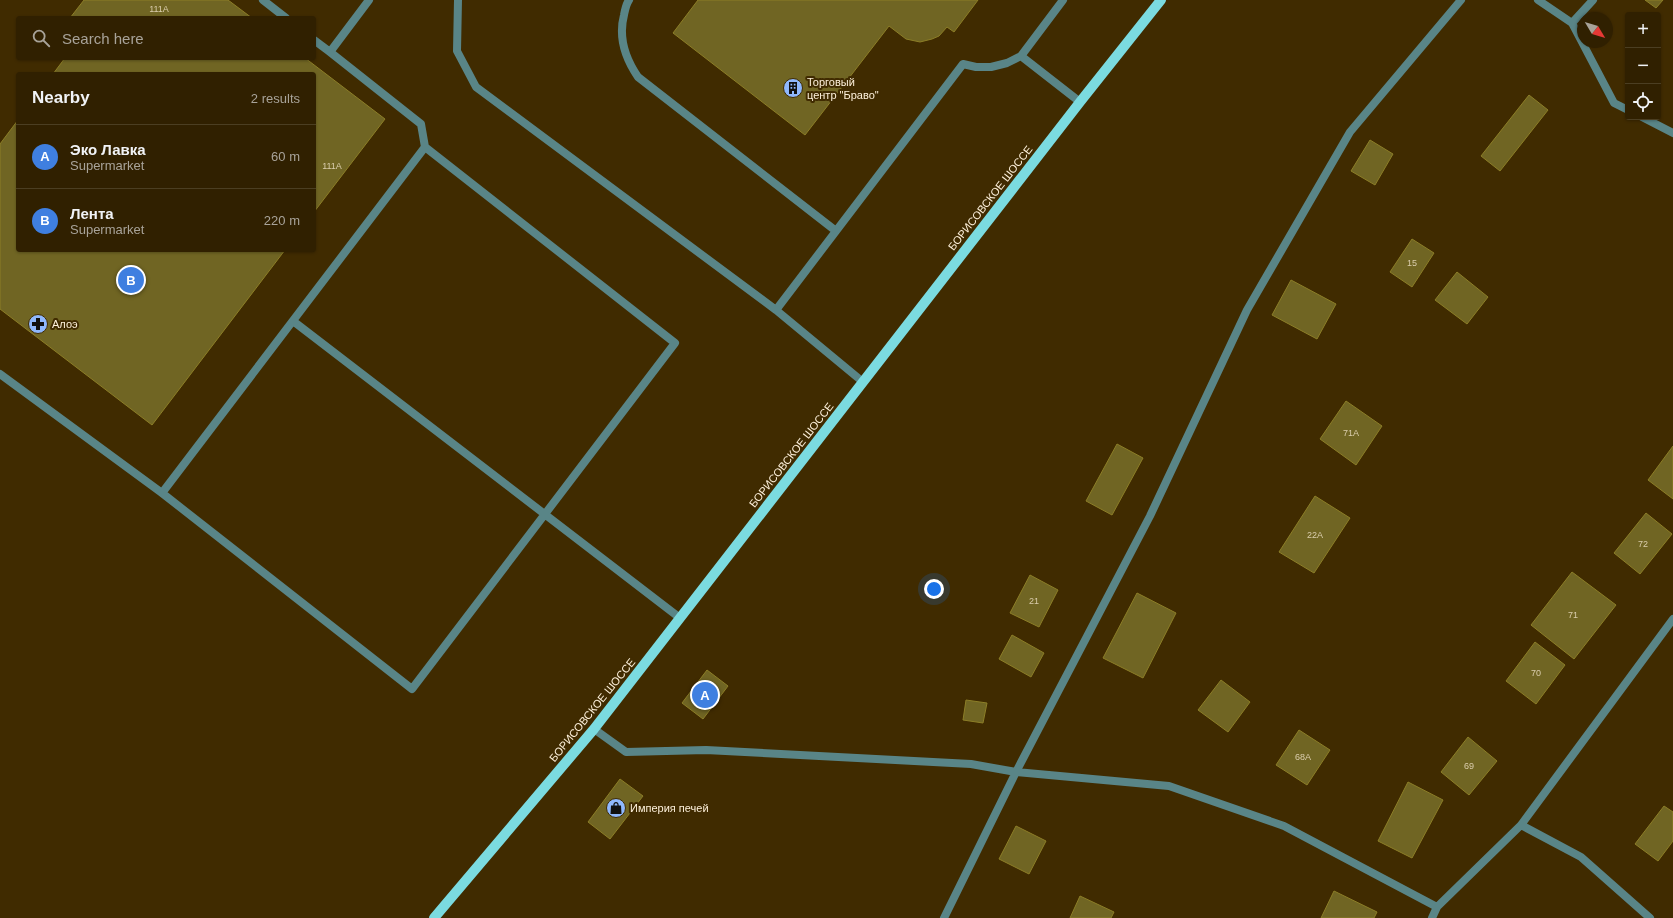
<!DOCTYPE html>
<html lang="en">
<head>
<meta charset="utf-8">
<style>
	:root { --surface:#302000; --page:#38280a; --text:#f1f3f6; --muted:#a8a399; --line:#4b3e22; --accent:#8fb8fd }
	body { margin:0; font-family:Arial,sans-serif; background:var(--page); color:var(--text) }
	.controls { position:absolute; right:12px; top:12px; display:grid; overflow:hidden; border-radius:4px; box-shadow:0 1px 3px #0004 }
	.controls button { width:36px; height:36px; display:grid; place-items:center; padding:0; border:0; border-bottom:1px solid var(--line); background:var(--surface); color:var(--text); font:20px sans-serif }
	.compass { position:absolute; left:1577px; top:12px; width:36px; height:36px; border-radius:50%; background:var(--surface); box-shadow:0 1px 3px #0004; rotate:128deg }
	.you { position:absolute; left:934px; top:589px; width:14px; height:14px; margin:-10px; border:3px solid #fff; border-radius:50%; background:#1a73e8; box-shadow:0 0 0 6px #1a73e833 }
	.badge { display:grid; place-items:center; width:26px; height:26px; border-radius:50%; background:var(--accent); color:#fff; font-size:13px; font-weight:700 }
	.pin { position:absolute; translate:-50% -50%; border:2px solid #fff; box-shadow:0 1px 4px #0006 }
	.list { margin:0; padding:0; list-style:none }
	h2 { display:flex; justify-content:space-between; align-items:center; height:52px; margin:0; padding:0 16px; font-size:17px }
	h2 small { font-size:13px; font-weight:400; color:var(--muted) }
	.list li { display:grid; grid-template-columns:26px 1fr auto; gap:12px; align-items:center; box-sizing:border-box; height:64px; padding:0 16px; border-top:1px solid var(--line) }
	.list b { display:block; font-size:15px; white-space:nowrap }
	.list p { margin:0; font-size:13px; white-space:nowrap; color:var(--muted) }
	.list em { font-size:13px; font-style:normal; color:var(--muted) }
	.icon { flex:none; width:22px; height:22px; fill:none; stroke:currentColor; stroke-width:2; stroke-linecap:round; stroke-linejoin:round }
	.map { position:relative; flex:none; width:1673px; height:918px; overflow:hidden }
	.search { position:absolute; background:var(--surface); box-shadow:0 1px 3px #0004; left:16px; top:16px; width:300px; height:44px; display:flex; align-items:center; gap:10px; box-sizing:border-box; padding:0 14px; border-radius:4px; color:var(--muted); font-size:15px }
	.panel { position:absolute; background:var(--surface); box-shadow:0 1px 3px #0004; left:16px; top:72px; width:300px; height:180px; border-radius:4px }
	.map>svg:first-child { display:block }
	.building { fill:#706523; stroke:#8c7e27 }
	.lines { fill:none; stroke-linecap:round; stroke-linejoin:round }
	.service { stroke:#598587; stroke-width:8 }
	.minor { stroke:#598587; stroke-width:8 }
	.primary { stroke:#7bdbe0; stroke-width:10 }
	.labels { text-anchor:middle; stroke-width:4; stroke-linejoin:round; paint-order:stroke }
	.number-label { font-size:9px; fill:#dacdac }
	.poi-label { font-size:11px; fill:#fdf0da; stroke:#402b00; text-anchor:start }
	.street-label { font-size:11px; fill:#fdf0da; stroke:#402b00 }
</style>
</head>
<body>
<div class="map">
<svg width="1673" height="918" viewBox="0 0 1673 918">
	<rect width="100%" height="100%" fill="#402b00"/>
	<path class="building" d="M84,0H228L252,18H70Z
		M698,0H978L954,32L947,27L939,36L932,39L920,42L906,39L889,26L805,135L673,33Z
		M1645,0H1663L1656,8Z
		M65,58H305L385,119L314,212V74H53Z
		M1529,95L1548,110L1500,171L1481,156Z
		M18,120V250H285L152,425L0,309V144Z
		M1370,140L1393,154L1375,185L1351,171Z
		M1412,239L1434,253L1412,287L1390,272Z
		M1457,272L1488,297L1467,324L1435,300Z
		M1291,280L1336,304L1317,339L1272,315Z
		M1346,401L1382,426L1356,465L1320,439Z
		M1117,444L1143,458L1112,515L1086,501Z
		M1673,446V499L1648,480Z
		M1315,496L1350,518L1314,573L1279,552Z
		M1646,513L1672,534L1640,574L1614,553Z
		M1572,572L1616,605L1574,659L1531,625Z
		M1030,575L1058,590L1039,627L1010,613Z
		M1137,593L1176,613L1143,678L1103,658Z
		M1012,635L1044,653L1031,677L999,659Z
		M1535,642L1565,665L1536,704L1506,681Z
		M707,670L728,686L703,719L682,703Z
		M1221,680L1250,702L1228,732L1198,710Z
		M966,700L987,703L983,723L963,720Z
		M1299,730L1330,750L1307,785L1276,765Z
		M1468,737L1497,761L1469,795L1441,772Z
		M620,779L643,796L610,839L588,822Z
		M1408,782L1443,800L1412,858L1378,841Z
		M1664,806L1673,812V841L1658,861L1635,844Z
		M1016,826L1046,841L1029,874L999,859Z
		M1334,891L1377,912L1374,918H1321Z
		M1080,896L1114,912L1111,918H1070Z"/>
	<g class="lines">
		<path class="service" d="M263,0L286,18
			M458,0L457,51L476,87L776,310L863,382
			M629,0C626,4 625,10 624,15C618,38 625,58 638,77L836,231
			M314,40L330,52
			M1021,56L1080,102
			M776,310L963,64L976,67H991L1007,63L1021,56L1063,0
			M293,321L680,618
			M0,374L162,493L412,689L675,343L425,147
			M162,493L425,147L421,124L330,52L369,0"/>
		<path class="minor" d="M1538,0L1572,23L1614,103L1628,110
			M1572,23L1593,0
			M1642,117L1673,133
			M594,729L626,752L706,750L971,764L1016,772L1169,786L1284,826L1437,907
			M1521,825L1581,857L1650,918
			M944,918L1016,772L1150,516L1247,310L1350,132L1461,0
			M1432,918L1437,907L1521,825L1673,619"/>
		<path class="primary" d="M434,918L594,729L1080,102L1161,0"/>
	</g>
	<defs>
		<g id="building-disc" transform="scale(1)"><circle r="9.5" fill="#8fb8fd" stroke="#402b00"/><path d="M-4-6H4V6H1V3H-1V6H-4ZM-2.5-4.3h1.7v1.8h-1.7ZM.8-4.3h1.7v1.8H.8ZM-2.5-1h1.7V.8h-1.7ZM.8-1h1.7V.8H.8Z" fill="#111"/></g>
		<g id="pharmacy-disc" transform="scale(1)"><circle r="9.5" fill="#8fb8fd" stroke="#402b00"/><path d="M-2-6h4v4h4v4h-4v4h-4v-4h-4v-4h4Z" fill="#111"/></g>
		<g id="shop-disc" transform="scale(1)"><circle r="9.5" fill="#8fb8fd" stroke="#402b00"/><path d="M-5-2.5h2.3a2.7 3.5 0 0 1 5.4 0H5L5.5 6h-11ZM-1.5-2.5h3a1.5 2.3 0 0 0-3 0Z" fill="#111"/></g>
	</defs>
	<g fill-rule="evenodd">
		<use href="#building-disc" x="793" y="88"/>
		<use href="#pharmacy-disc" x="38" y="324"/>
		<use href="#shop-disc" x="616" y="808"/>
	</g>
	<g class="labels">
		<g class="number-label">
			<text x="159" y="12">111А</text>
			<text x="332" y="169">111А</text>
			<text x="1412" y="266">15</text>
			<text x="1351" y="436">71А</text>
			<text x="1315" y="538">22А</text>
			<text x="1643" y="547">72</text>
			<text x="1034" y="604">21</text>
			<text x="1573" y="618">71</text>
			<text x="1536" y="676">70</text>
			<text x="1303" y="760">68А</text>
			<text x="1469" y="769">69</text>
		</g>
		<g class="poi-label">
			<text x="807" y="86">Торговый<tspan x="807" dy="13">центр "Браво"</tspan></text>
			<text x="52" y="328">Алоэ</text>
			<text x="630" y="812">Империя печей</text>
		</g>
		<g class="street-label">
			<text transform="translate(990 198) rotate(-52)" y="4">БОРИСОВСКОЕ ШОССЕ</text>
			<text transform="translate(791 455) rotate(-52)" y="4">БОРИСОВСКОЕ ШОССЕ</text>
			<text transform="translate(592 710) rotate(-51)" y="4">БОРИСОВСКОЕ ШОССЕ</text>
		</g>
	</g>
</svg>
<div class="controls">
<button>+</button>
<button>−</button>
<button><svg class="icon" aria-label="locate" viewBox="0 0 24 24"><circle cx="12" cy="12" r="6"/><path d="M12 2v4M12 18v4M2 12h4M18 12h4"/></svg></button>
</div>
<svg class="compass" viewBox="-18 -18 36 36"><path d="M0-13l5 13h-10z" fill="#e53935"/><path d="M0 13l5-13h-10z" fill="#a8a399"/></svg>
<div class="you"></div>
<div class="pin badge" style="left:705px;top:695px;background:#3f7fe0">A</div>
<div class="pin badge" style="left:131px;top:280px;background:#3f7fe0">B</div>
<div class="search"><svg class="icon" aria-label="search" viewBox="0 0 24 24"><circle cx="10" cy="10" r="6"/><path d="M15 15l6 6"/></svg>Search here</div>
<section class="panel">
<h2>Nearby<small>2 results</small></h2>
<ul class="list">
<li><span class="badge" style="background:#3f7fe0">A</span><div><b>Эко Лавка</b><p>Supermarket</p></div><em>60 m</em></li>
<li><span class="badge" style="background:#3f7fe0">B</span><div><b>Лента</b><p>Supermarket</p></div><em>220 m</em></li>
</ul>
</section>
</div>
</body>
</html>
